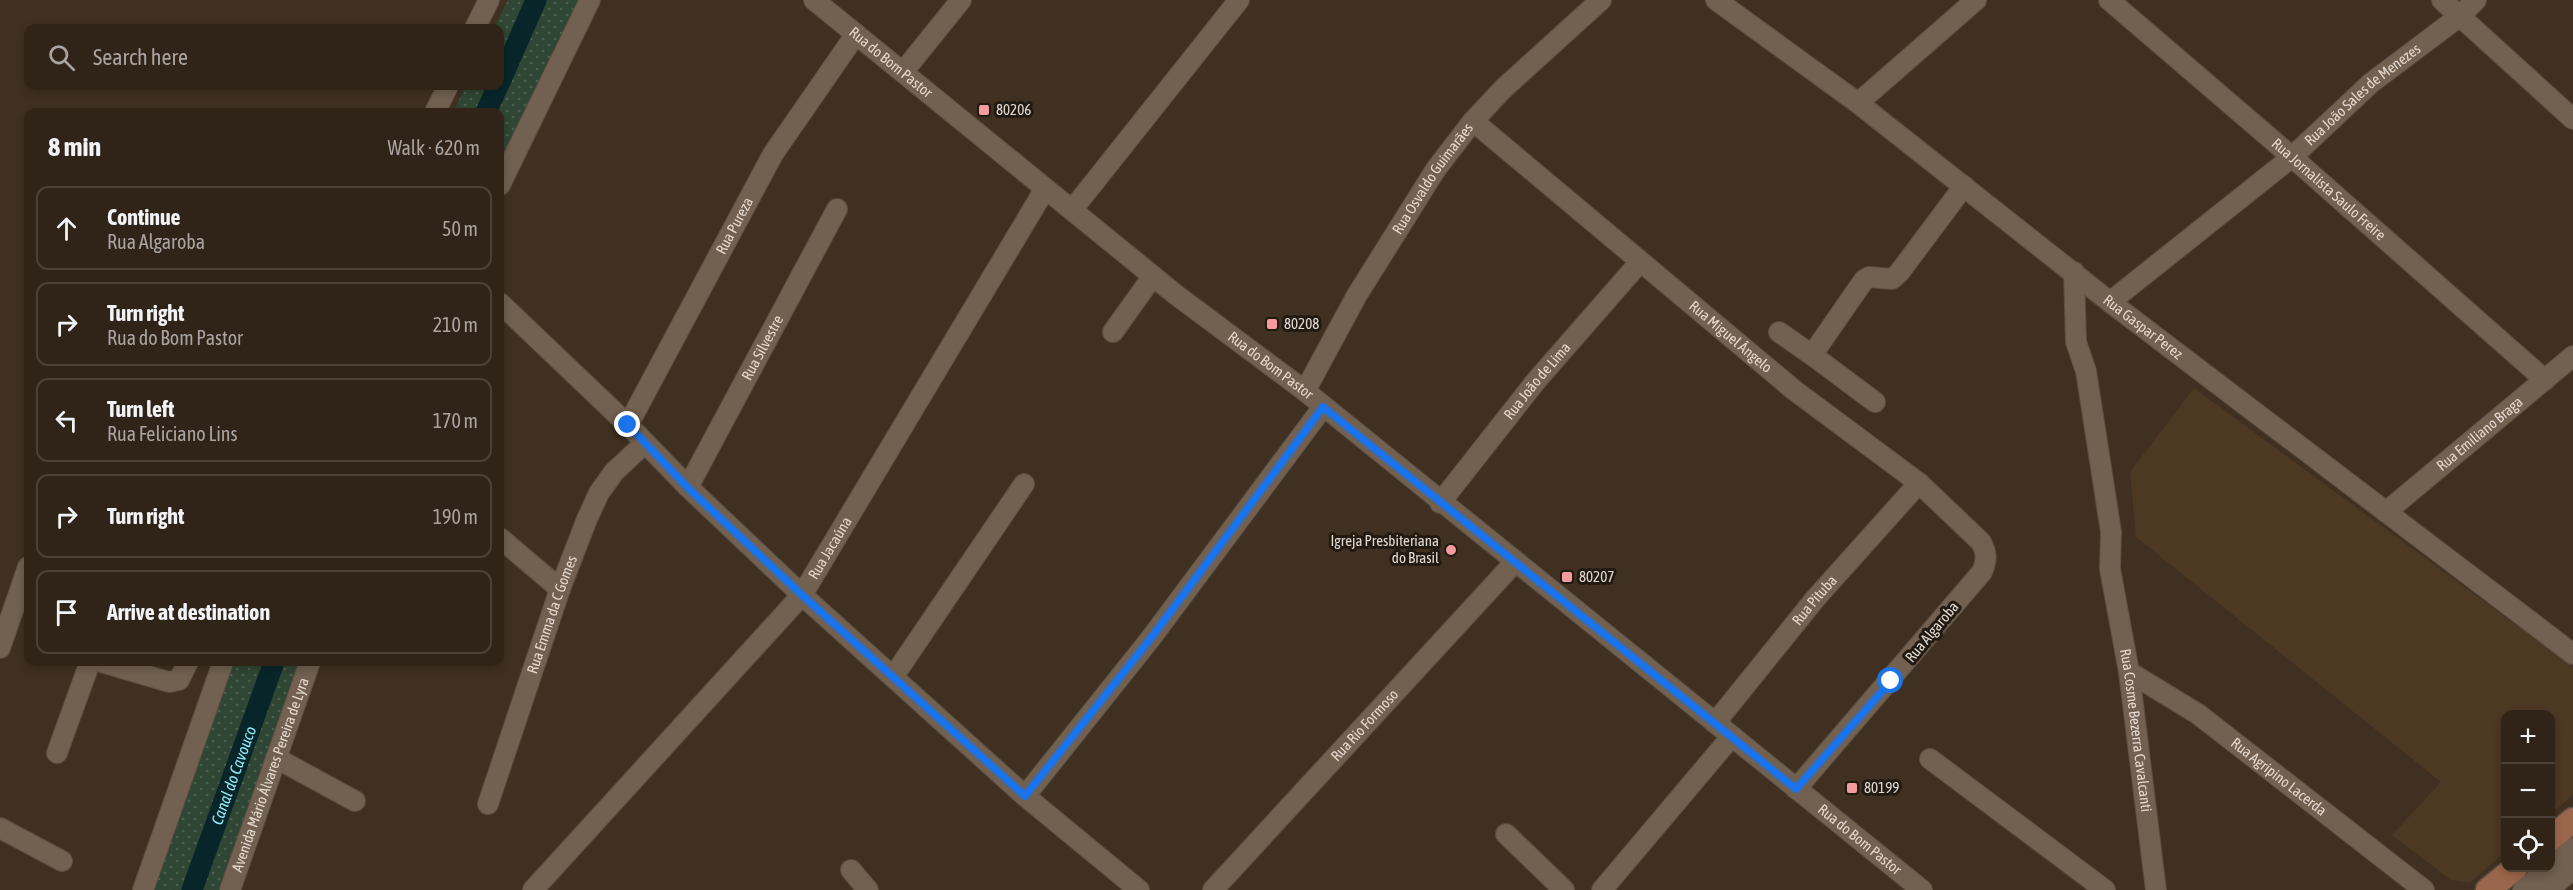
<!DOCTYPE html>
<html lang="en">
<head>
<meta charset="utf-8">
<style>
	:root { --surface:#302419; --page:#3c3026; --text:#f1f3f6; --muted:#a8a4a2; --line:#4b4138 }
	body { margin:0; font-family:"Asap Condensed",sans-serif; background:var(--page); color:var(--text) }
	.controls { position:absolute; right:18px; bottom:18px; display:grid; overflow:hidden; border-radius:12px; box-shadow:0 3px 9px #0003 }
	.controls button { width:54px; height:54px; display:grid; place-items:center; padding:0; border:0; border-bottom:2px solid var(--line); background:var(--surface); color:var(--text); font:30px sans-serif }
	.stop { position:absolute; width:18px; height:18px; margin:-14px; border:4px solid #1a73e8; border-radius:50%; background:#fff }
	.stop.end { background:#1a73e8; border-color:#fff; box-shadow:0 2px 6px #0008 }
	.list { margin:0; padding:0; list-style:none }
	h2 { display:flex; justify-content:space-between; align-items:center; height:78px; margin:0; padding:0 24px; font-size:26px }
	h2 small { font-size:20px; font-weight:400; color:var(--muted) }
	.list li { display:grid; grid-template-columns:39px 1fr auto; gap:18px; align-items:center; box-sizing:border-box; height:84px; margin:0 12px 12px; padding:0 12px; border:2px solid var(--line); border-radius:12px }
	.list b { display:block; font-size:22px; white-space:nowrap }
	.list p { margin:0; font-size:20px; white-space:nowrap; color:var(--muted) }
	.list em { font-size:20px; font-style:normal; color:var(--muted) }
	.icon { flex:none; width:33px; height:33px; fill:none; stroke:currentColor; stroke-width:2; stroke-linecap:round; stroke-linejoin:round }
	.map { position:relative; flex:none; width:2573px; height:890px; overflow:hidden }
	.search { position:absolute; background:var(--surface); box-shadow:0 3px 9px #0003; left:24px; top:24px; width:480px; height:66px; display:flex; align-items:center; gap:15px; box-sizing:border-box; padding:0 21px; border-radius:12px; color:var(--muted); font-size:22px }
	.panel { position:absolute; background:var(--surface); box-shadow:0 3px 9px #0003; left:24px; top:108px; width:480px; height:558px; border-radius:12px }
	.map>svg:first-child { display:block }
	.built { fill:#4d3824 }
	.grass { fill:url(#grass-dots) }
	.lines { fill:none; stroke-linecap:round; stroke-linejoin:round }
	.canal { stroke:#08262a; stroke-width:21 }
	.minor-casing { stroke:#5b4e40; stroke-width:22 }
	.major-casing { stroke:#5b4e40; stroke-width:27 }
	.minor { stroke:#726050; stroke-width:20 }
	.major { stroke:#9b674c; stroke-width:24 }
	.route { stroke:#1a73e8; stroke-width:8 }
	.poi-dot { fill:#f59b9f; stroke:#211a13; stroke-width:2 }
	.labels { text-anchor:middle; stroke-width:6; stroke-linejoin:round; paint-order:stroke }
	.street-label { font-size:15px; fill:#e2d8cf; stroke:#211a13 }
	.poi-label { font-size:15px; fill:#e2d8cf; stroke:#211a13; text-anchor:start }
	.water-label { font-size:16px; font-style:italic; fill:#91edfb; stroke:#211a13 }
</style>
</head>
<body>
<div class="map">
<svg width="2573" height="890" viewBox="0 0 2573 890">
	<defs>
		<pattern id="grass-dots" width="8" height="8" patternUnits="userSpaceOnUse" patternTransform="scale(1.5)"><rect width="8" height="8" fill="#2f4634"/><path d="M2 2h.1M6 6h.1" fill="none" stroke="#4d6050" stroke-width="1.8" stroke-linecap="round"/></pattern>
	</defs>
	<rect width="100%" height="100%" fill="#403021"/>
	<path class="built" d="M2194,388L2573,667V795L2551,814L2550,714H2506L2505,852L2470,883L2451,880L2392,835L2441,782L2136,537L2130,472Z"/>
	<path class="grass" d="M508,0H585L500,176V112H453L466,86H500V28H494Z
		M231,662H303L223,890H151Z"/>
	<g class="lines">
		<g class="canal">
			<path d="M500,82L536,0"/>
			<path d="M486,112L498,86"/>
			<path id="s1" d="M192,890L274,662"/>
		</g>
		<g class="minor-casing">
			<g id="minor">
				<path id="s2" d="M814,0L1175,294L1305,391L1922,890"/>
				<path id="s3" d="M1716,0L1858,103L2110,302L2573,654"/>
				<path id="s4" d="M2109,0L2292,157L2545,380"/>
				<path d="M2442,0L2573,119"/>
				<path d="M475,28L489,0"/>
				<path d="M903,72L961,0"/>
				<path d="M1858,103L1976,0"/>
				<path d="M435,112L448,86"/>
				<path id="s5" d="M1473,121L1794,390L1919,483L1981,542C1987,553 1987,560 1982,572L1796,789"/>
				<path d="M500,185L590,0"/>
				<path d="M1072,210L1239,0"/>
				<path id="s6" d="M2074,272L2076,342L2086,371L2111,532L2110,569L2129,672L2156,890"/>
				<path id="s7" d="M2110,302L2292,157L2371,83L2460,16L2476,0"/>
				<path d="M500,303L628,425L688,487L802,595L1025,796L1139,890"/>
				<path d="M1113,332L1153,276"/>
				<path d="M1779,332L1812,355"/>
				<path id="s8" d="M1305,391L1357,295L1436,169L1473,121L1503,89L1601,0"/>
				<path d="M1875,402L1812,355L1864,280L1869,277L1892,279L1899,273L1964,186"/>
				<path id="s9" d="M628,425L773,154L856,34"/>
				<path id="s10" d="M688,487L837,209"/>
				<path id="s11" d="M1440,503L1536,381L1640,262"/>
				<path id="s12" d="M2386,512L2573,356"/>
				<path d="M500,538L560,589"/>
				<path d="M0,648L28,567"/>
				<path d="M101,662L169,682L179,680L188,662"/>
				<path id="s13" d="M2129,672L2198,714L2424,890"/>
				<path d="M893,677L1024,484"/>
				<path id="s14" d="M1715,723L1815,599L1919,483"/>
				<path d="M57,753L90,662"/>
				<path d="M276,758L355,801"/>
				<path d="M1930,759L2105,890"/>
				<path d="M1025,796L1151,638L1323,407"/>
				<path id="s15" d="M488,804L560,589L587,519L599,493L614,472L644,444"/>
				<path d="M0,828L62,861"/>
				<path d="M1506,834L1564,890"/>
				<path d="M2550,867L2573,848"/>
				<path d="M851,870L868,890"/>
				<path d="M143,890L223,662"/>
				<path id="s16" d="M230,890L310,662"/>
				<path id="s17" d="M533,890L802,595L1045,189"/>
				<path id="s18" d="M1213,890L1515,562"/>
				<path d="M1602,890L1732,736"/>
				<path d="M2523,890L2549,868"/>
				<path d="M2548,890L2573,869"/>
			</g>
		</g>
		<g class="major-casing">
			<path id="major" d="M2550,839L2573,820
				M2488,890L2515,868"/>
		</g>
		<use href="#minor" class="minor"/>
		<use href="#major" class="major"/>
	</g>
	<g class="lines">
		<path class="route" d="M628,425L688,488L802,595L1025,796L1151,638L1323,407L1796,789L1891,681"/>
	</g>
	<g class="poi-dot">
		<rect x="978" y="104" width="12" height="12" rx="3"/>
		<rect x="1266" y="318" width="12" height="12" rx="3"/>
		<circle cx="1451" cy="550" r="6"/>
		<rect x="1561" y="571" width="12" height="12" rx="3"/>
		<rect x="1846" y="782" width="12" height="12" rx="3"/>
	</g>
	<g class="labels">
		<g class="street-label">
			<text dy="5" stroke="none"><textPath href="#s2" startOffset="99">Rua do Bom Pastor</textPath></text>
			<text dy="5" stroke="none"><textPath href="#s7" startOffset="327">Rua João Sales de Menezes</textPath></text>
			<text dy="5" stroke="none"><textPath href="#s8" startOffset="248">Rua Osvaldo Guimarães</textPath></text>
			<text dy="5" stroke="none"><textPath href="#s4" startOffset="290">Rua Jornalista Saulo Freire</textPath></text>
			<text dy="5" stroke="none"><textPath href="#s9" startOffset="226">Rua Pureza</textPath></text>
			<text dy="5" stroke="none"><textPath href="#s3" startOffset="538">Rua Gaspar Perez</textPath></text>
			<text dy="5" stroke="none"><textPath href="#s5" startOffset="336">Rua Miguel Ângelo</textPath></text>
			<text dy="5" stroke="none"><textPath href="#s10" startOffset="158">Rua Silvestre</textPath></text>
			<text dy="5" stroke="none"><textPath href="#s2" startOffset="585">Rua do Bom Pastor</textPath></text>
			<text dy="5" stroke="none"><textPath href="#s11" startOffset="156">Rua João de Lima</textPath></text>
			<text dy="5" stroke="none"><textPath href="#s12" startOffset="122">Rua Emiliano Braga</textPath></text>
			<text dy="5" stroke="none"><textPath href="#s17" startOffset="454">Rua Jacaúna</textPath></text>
			<text dy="5" stroke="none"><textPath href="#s14" startOffset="158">Rua Pituba</textPath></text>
			<text dy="5" stroke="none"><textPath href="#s15" startOffset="200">Rua Emma da C Gomes</textPath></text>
			<text transform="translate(1932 632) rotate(-50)" y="5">Rua Algaroba</text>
			<text dy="5" stroke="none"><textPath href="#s18" startOffset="224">Rua Rio Formoso</textPath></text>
			<text dy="5" stroke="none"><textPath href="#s6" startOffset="464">Rua Cosme Bezerra Cavalcanti</textPath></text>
			<text dy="5" stroke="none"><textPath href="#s16" startOffset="122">Avenida Mário Álvares Pereira de Lyra</textPath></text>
			<text dy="5" stroke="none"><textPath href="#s13" startOffset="183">Rua Agripino Lacerda</textPath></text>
			<text dy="5" stroke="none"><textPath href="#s2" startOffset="1341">Rua do Bom Pastor</textPath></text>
		</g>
		<g class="poi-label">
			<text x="996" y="115">80206</text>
			<text x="1284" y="329">80208</text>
			<text x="1439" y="546" text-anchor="end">Igreja Presbiteriana<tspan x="1439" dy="17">do Brasil</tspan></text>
			<text x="1579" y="582">80207</text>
			<text x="1864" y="793">80199</text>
		</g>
		<g class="water-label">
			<text dy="6" stroke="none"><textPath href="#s1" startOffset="122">Canal do Cavouco</textPath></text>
		</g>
	</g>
</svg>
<div class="controls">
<button>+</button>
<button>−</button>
<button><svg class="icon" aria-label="locate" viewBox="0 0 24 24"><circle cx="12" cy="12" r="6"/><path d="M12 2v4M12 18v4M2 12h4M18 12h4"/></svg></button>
</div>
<div class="stop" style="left:1891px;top:681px"></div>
<div class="stop end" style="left:628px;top:425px"></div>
<div class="search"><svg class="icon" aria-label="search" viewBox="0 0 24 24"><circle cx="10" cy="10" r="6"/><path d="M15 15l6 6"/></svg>Search here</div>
<section class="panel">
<h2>8 min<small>Walk · 620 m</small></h2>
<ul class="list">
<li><svg class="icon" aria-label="ahead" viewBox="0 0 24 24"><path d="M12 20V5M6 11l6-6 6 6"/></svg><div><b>Continue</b><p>Rua Algaroba</p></div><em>50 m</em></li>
<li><svg class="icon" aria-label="right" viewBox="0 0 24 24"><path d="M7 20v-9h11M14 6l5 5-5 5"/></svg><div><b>Turn right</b><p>Rua do Bom Pastor</p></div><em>210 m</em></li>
<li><svg class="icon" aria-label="left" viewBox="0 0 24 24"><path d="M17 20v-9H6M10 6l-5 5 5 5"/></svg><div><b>Turn left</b><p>Rua Feliciano Lins</p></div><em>170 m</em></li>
<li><svg class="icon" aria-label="right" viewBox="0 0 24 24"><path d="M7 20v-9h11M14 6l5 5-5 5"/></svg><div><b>Turn right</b></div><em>190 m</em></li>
<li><svg class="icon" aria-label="arrive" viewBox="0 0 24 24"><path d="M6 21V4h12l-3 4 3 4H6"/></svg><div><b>Arrive at destination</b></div></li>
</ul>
</section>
</div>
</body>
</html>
